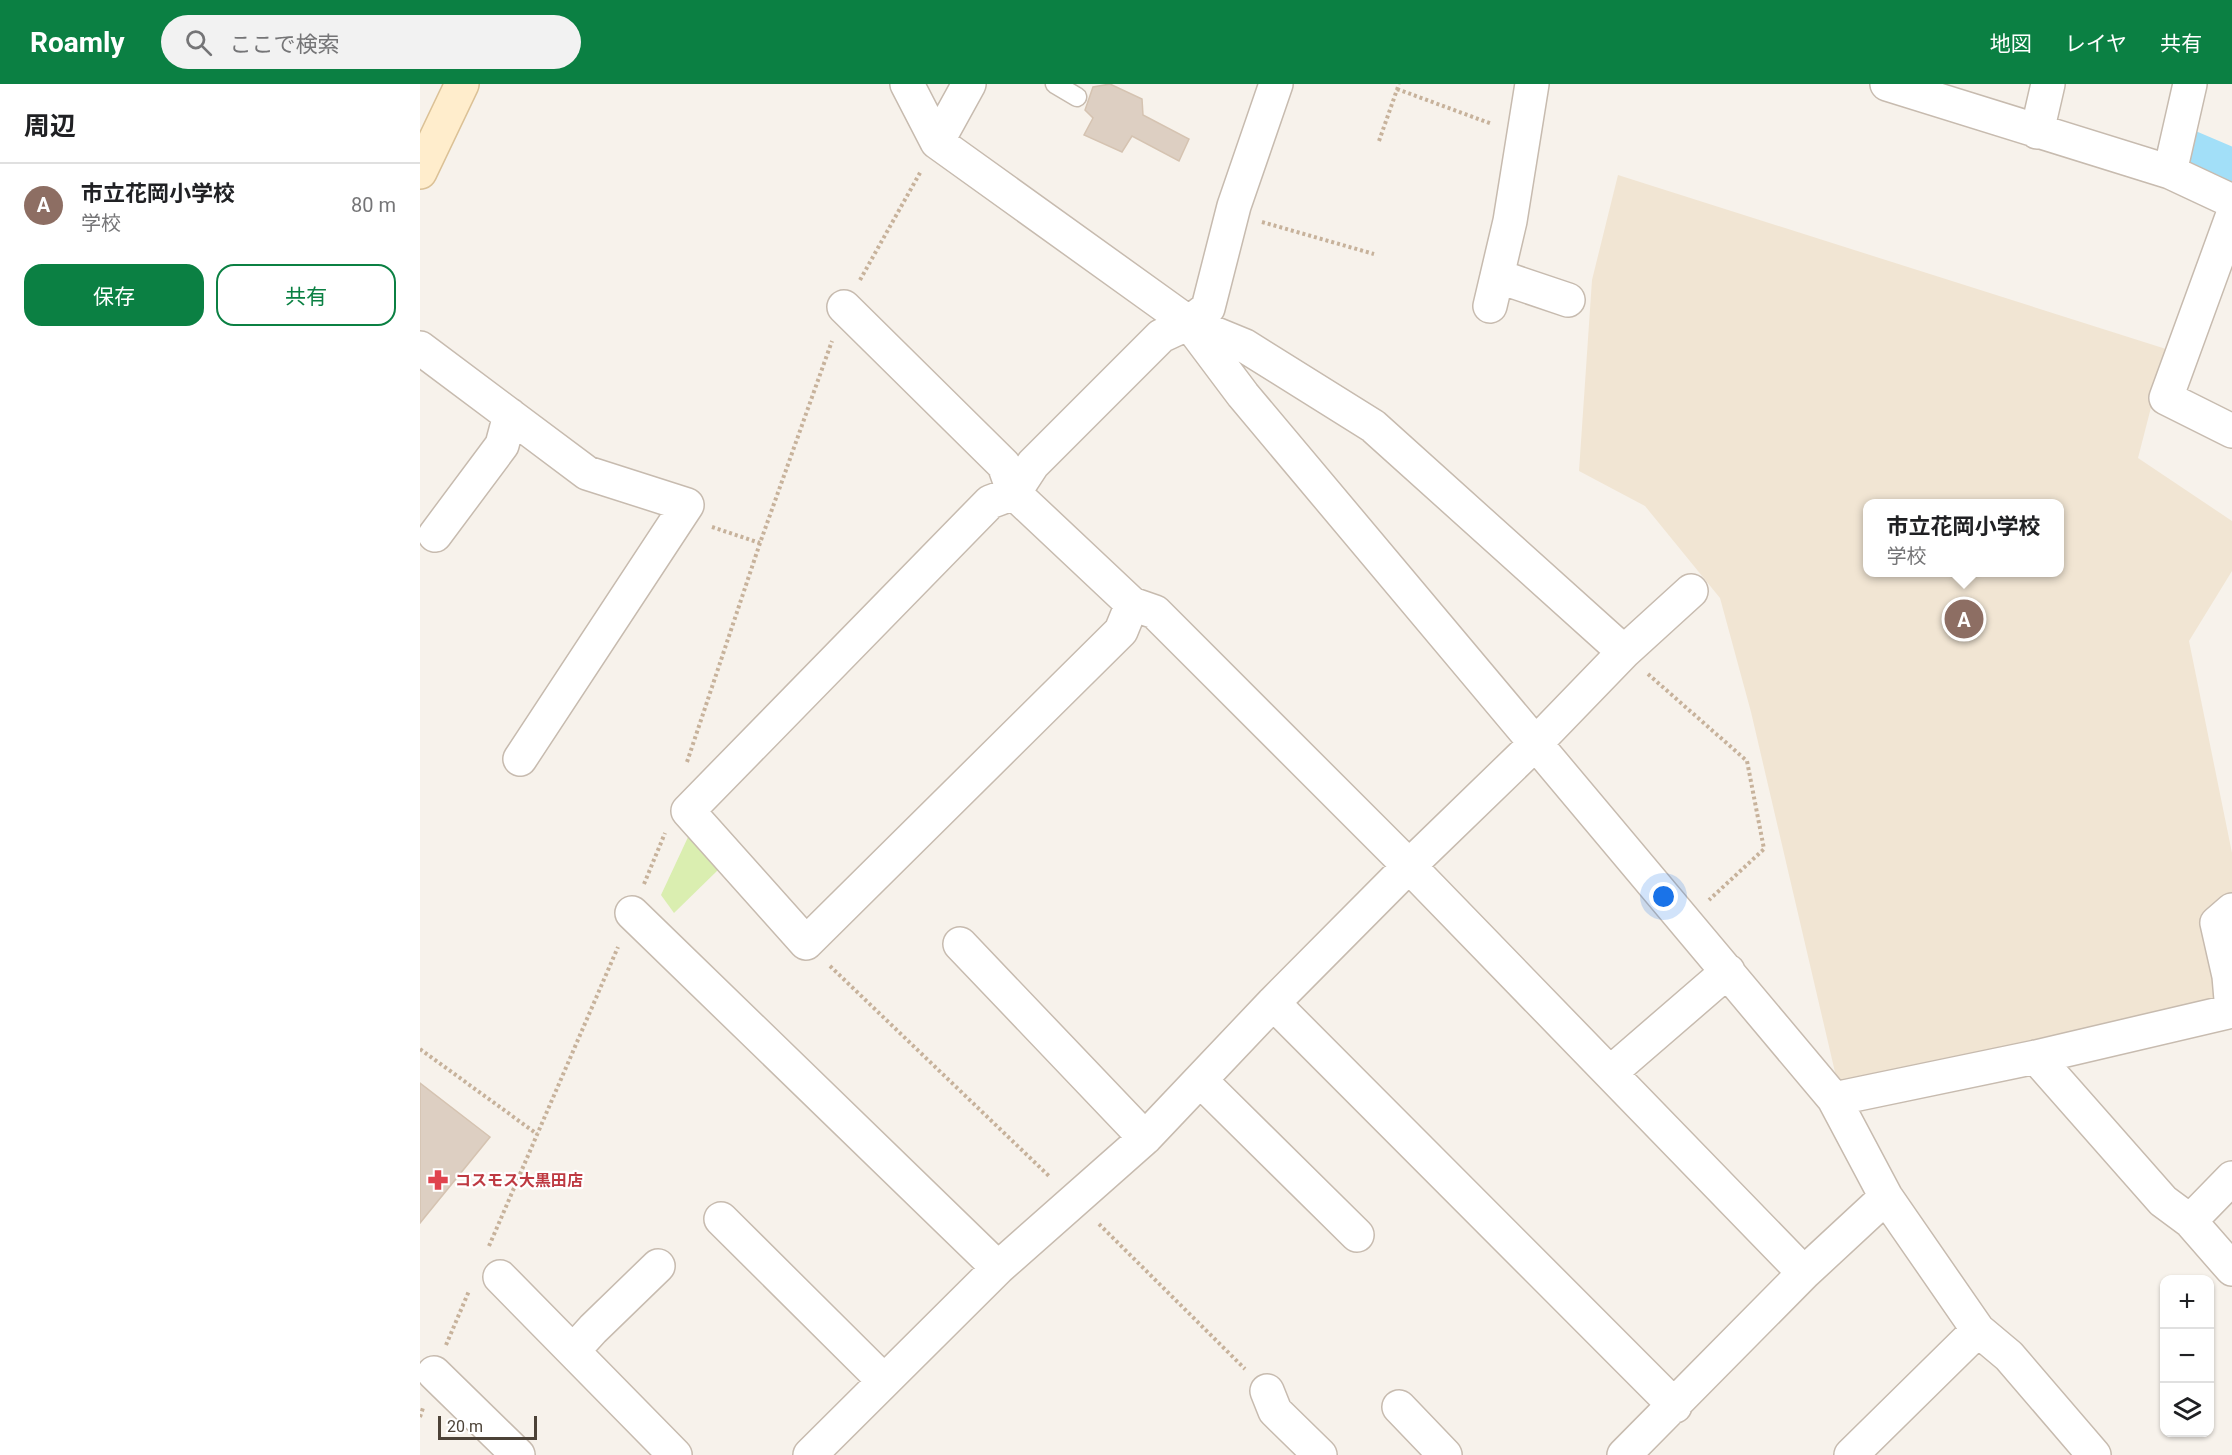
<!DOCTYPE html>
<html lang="ja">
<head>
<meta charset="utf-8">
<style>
	:root { --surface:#fff; --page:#f2f2f2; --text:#202124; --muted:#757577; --line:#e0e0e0; --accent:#0b8043 }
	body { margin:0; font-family:Roboto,"Noto Sans JP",sans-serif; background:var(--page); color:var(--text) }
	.controls { position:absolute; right:18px; bottom:18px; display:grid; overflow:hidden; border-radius:12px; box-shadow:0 2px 4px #0004 }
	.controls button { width:54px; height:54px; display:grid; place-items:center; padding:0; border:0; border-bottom:2px solid var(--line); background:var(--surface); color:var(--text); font:30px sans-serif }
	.scale { position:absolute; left:18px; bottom:15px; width:99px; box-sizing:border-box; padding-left:6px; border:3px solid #4c4237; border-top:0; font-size:16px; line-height:21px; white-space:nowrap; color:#4c4237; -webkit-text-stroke:4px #fff; paint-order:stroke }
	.you { position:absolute; left:1244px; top:813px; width:21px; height:21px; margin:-15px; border:4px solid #fff; border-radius:50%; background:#1a73e8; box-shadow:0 0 0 9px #1a73e833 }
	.badge { display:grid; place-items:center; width:39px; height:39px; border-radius:50%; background:var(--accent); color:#fff; font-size:20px; font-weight:700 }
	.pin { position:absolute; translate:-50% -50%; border:3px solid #fff; box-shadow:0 2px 6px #0006 }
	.popup { position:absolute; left:1443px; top:415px; width:201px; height:78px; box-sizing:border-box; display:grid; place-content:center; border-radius:12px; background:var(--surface); filter:drop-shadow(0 2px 4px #0005); font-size:20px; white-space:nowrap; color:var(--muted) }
	.popup b { font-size:22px; color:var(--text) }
	.popup::after { content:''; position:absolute; left:50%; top:100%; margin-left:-12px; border:12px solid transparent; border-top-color:var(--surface) }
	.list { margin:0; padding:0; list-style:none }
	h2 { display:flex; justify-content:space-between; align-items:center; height:78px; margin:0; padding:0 24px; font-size:26px }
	h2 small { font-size:20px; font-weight:400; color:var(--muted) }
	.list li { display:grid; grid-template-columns:39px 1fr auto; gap:18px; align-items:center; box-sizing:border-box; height:84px; padding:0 24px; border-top:2px solid var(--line) }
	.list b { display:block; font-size:22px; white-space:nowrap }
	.list p { margin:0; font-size:20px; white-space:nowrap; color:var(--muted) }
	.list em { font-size:20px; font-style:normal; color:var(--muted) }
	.actions { display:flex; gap:12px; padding:18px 24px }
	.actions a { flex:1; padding:14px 0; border:2px solid var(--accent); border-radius:18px; text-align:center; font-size:21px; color:var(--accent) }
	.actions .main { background:var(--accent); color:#fff }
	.icon { flex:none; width:33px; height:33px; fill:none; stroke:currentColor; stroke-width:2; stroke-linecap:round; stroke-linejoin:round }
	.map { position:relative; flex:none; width:1812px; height:1371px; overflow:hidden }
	header { display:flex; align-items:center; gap:36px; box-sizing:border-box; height:84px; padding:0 30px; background:var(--accent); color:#fff }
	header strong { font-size:28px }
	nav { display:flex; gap:33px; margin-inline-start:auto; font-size:21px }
	.search { width:420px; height:54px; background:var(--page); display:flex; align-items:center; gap:15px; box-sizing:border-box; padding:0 21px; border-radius:33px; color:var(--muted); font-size:22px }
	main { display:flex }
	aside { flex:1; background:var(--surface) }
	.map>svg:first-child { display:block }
	.education { fill:#f1e5d3; fill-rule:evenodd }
	.green { fill:#daeeb0 }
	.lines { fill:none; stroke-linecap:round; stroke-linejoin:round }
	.river { stroke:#a2dff8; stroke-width:60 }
	.building { fill:#ddcfc2; stroke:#d5c3b1; stroke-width:1.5 }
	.service-casing { stroke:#c7bbaf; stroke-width:21 }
	.minor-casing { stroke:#c7bbaf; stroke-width:36 }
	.secondary-casing { stroke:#dbc196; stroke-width:36 }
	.path { stroke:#c7b29b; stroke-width:4; stroke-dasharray:3 3; stroke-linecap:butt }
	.service { stroke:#fff; stroke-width:18 }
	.minor { stroke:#fff; stroke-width:33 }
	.secondary { stroke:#ffedcc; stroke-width:33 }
	.labels { text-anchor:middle; stroke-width:4.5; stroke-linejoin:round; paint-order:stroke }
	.health-label { font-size:16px; font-weight:bold; fill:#be3a42; stroke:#fff; text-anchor:start }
</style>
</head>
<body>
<header>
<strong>Roamly</strong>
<div class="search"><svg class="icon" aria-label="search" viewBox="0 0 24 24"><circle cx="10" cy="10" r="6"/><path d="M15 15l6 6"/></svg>ここで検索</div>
<nav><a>地図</a><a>レイヤ</a><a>共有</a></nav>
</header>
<main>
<aside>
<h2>周辺<small></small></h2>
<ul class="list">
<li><span class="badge" style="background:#8d6e63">A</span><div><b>市立花岡小学校</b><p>学校</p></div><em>80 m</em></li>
</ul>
<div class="actions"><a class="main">保存</a><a>共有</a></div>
</aside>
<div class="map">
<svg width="1812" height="1371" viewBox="0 0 1812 1371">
	<rect width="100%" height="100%" fill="#f7f2eb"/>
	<path class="education" d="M1198,91L1746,265L1718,374L1812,437V487L1769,557L1812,769V814L1802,920L1418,1001L1331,628L1300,514L1225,422L1159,387L1172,196ZM1448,420H1640V488H1448Z"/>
	<path class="green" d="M269,751L299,785L254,829L241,811Z"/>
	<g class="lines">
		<path class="river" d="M1765,75L1812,95"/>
	</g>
	<path class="building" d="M690,0L722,15L723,31L769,55L759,77L712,52L702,68L664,51L673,34L665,26L673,3Z
		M0,999L70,1053L0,1139Z"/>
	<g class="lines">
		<g class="service-casing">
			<path id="service" d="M635,0L657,13"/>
		</g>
		<g class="minor-casing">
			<path id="minor" d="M487,0L517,58L769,239L823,311L1414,1015L1466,1113L1558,1246L1589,1272L1674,1371
				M856,0L814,122L788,224L769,239L741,252L613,380L594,409L712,520L735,528L989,782L1384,1189
				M1467,0L1750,88L1812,117
				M1617,48L1628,0
				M517,58L549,0
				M1750,88L1770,0
				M1812,133L1746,314L1812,347
				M1077,192L1148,216
				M1070,222L1090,137L1112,0
				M424,223L584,381L594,409L570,418L268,727L386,859L701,547L712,520
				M769,239L825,262L953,342L1204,568
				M0,264L167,389L267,421L100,675
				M15,451L82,361L90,331
				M212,829L578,1184
				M540,860L725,1054
				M853,919L1255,1322
				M1616,973L1743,1117L1770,1137L1812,1185
				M1190,989L1308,887
				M780,996L937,1151
				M1414,1015L1616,973L1812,927L1809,892L1797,839L1812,826
				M301,1135L464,1297
				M1770,1137L1812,1094
				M80,1193L255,1371
				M153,1267L173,1245L238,1182
				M14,1289L98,1371
				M847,1307L855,1327L900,1371
				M979,1323L1025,1371
				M390,1371L578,1184L725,1054L853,919L989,782L1116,659L1204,568L1271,507
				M1204,1371L1384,1189L1466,1113
				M1431,1371L1558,1246"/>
		</g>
		<g class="secondary-casing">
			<path id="secondary" d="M0,88L42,0"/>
		</g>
		<path class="path" d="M977,5L1072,40
			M959,57L979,0
			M842,138L954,170
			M440,196L501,87
			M292,443L340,459
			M1228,590L1327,677L1344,765L1289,816
			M267,678L340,459L412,257
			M224,800L245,749
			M410,882L630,1093
			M0,965L117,1050
			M679,1140L825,1285
			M69,1162L198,863
			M26,1261L49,1207
			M0,1333L3,1324"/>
		<use href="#service" class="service"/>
		<use href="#minor" class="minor"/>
		<use href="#secondary" class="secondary"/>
	</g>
	<defs>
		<g id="pharmacy-bare" transform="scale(1.62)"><path d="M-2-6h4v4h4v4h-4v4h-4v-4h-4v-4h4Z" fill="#e0444e" stroke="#fff" stroke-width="2.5" paint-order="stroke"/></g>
	</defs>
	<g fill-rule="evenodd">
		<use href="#pharmacy-bare" x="18" y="1096"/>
	</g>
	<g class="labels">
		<g class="health-label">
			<text x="35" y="1102">コスモス大黒田店</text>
		</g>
	</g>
</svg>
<div class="controls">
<button>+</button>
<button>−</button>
<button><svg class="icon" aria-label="layers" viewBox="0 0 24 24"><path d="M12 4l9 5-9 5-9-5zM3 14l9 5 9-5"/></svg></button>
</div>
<div class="scale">20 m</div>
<div class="you"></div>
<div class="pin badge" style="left:1544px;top:535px;background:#8d6e63">A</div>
<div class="popup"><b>市立花岡小学校</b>学校</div>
</div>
</main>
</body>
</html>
